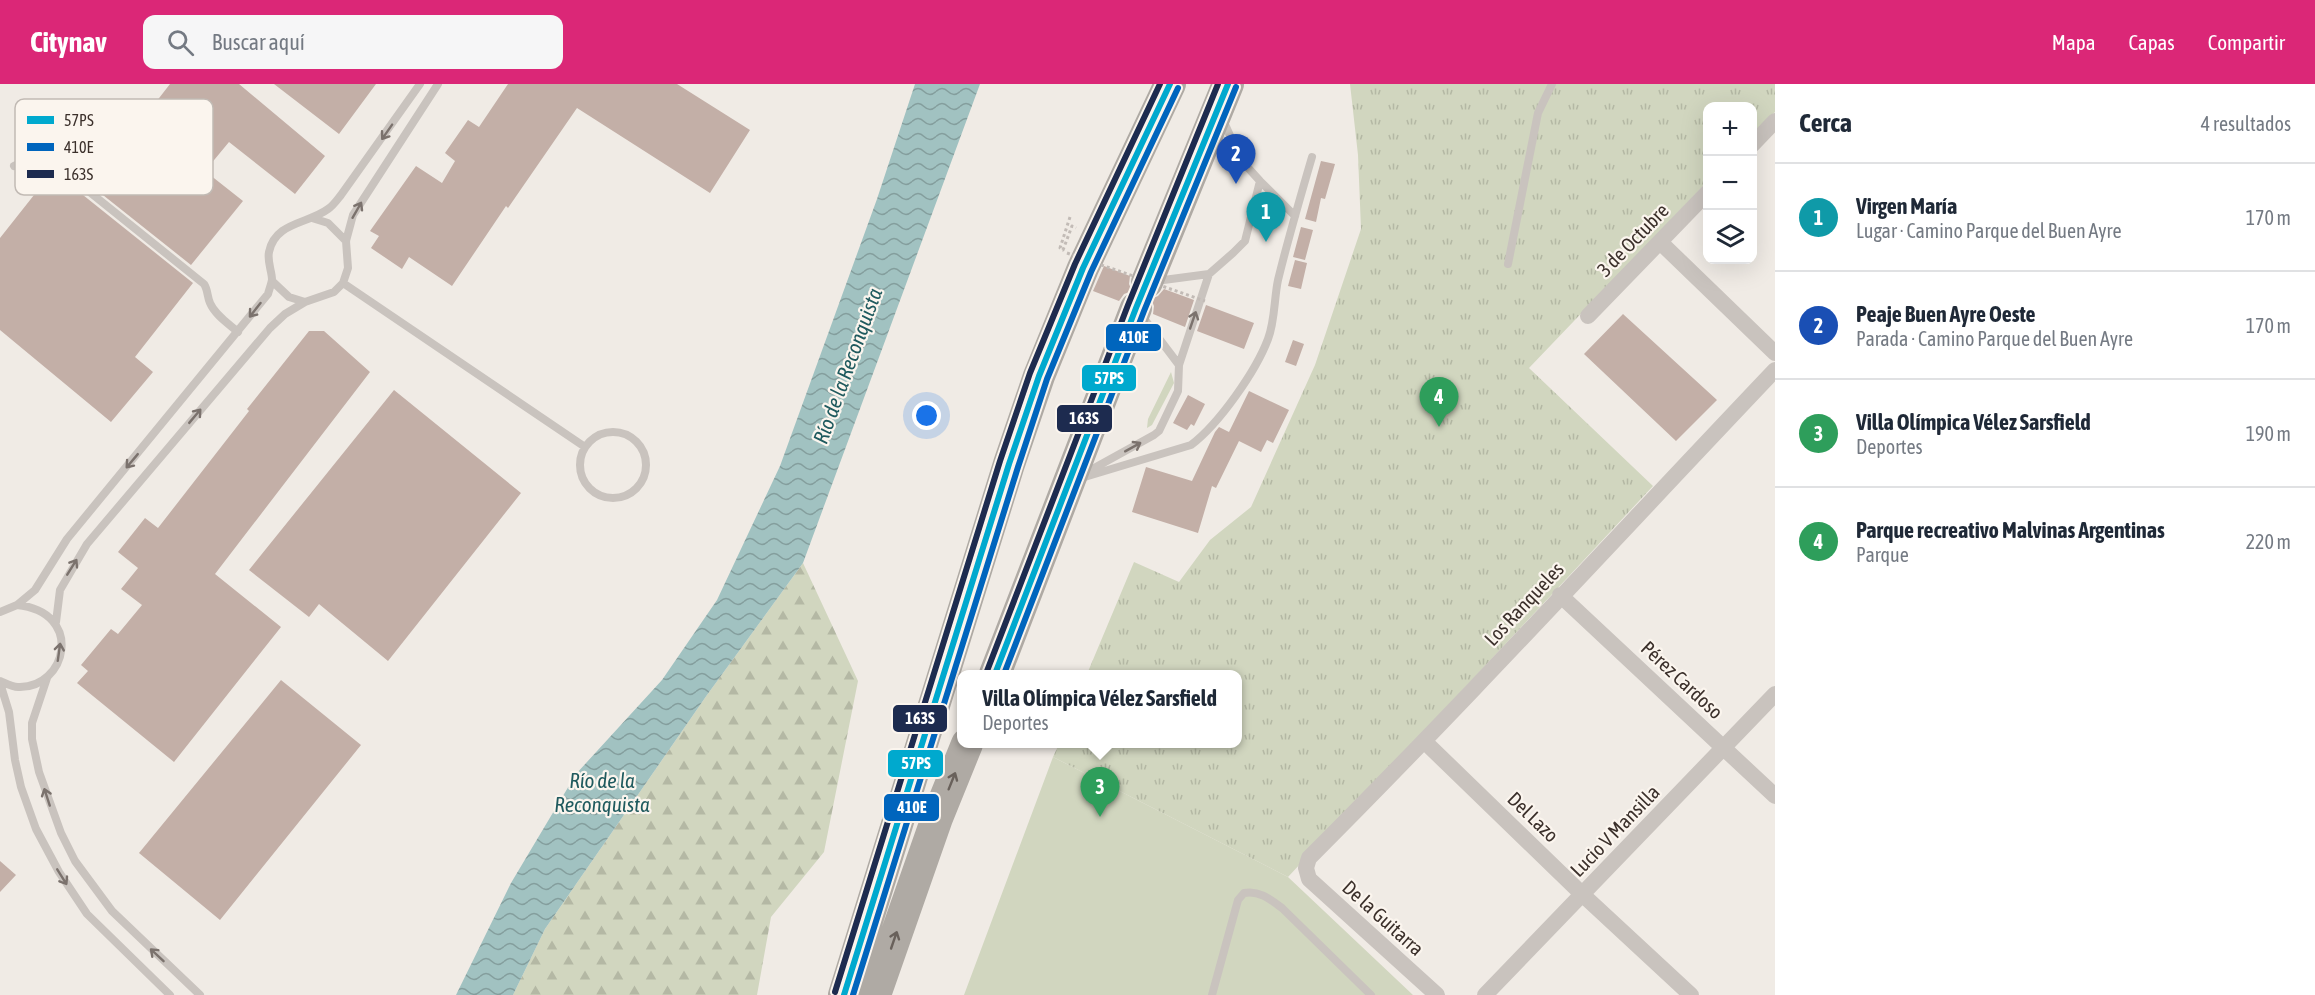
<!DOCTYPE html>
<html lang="es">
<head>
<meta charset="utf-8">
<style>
	:root { --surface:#fff; --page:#f6f6f7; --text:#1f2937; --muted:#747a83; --line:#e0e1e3; --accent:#db2777 }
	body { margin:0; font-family:"Asap Condensed",sans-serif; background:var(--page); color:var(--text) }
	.controls { position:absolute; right:18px; top:18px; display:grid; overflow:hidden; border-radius:12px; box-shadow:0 6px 24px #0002 }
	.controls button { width:54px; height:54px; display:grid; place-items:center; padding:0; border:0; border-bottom:2px solid var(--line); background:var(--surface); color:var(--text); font:30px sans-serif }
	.you { position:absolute; left:927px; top:332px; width:21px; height:21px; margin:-15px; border:4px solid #fff; border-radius:50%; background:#1a73e8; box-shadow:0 0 0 9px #1a73e833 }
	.badge { display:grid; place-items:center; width:39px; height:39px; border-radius:50%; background:var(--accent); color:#fff; font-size:20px; font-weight:700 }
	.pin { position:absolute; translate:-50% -50px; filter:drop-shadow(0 2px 3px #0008) }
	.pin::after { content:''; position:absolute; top:32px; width:21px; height:18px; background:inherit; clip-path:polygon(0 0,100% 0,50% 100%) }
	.popup { position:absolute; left:957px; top:586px; width:285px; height:78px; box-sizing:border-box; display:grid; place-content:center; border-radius:12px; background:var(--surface); filter:drop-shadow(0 2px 4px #0005); font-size:20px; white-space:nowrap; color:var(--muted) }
	.popup b { font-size:22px; color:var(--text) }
	.popup::after { content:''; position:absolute; left:50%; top:100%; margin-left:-12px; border:12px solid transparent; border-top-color:var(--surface) }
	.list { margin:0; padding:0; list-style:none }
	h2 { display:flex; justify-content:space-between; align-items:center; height:78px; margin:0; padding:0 24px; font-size:26px }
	h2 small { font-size:20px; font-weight:400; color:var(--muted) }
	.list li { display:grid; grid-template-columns:39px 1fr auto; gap:18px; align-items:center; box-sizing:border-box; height:108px; padding:0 24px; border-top:2px solid var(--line) }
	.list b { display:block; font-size:22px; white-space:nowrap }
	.list p { margin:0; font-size:20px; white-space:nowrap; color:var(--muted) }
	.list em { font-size:20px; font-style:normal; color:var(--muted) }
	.icon { flex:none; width:33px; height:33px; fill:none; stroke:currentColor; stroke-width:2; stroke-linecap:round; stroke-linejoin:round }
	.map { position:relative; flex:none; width:1775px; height:911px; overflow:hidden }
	header { display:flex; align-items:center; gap:36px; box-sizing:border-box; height:84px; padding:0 30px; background:var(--accent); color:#fff }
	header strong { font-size:28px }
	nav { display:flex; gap:33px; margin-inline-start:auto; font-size:21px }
	.search { width:420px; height:54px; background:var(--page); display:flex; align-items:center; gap:15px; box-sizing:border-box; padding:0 21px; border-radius:12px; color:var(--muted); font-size:22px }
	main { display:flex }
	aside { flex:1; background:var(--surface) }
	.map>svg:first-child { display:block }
	.grass { fill:#d1d6bf }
	.forest { fill:url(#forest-firs) }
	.park { fill:url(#park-tufts) }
	.water { fill:url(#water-waves) }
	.building { fill:#c3afa7 }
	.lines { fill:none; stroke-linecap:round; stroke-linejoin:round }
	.path { stroke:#c2bbb6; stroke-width:3; stroke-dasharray:3 3; stroke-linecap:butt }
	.lane { stroke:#c9c3be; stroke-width:8 }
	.street { stroke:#c9c3be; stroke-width:16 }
	.highway { stroke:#afaaa4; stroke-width:32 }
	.path-bridge { stroke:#c2bbb6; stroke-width:3; stroke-dasharray:3 3; stroke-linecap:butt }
	.bus-1-casing { stroke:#fbf5ee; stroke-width:10 }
	.bus-2-casing { stroke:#fbf5ee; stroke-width:10 }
	.bus-3-casing { stroke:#fbf5ee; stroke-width:10 }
	.bus-1 { stroke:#00a9ce; stroke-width:6 }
	.bus-2 { stroke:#0065bd; stroke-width:6 }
	.bus-3 { stroke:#1d2b4f; stroke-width:6 }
	.oneway { stroke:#7b726d }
	.oneway2 { stroke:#69615b }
	.labels { text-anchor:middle; stroke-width:4.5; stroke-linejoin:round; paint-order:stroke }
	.street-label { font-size:20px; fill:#3b302b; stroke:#fbf5ee }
	.water-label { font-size:21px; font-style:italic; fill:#1f5a5e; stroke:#fbf5ee }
	.key { fill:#fbf5ee; stroke:#c1bab4; stroke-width:1.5 }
	.key-label { font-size:16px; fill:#3b302b }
	.line-badge { stroke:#fbf5ee; stroke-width:2 }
	.badge-label { font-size:16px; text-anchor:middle; font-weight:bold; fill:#fff }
</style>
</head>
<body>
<header>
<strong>Citynav</strong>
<div class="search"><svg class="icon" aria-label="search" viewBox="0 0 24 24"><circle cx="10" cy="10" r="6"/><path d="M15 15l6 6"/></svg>Buscar aquí</div>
<nav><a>Mapa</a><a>Capas</a><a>Compartir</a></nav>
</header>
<main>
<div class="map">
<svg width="1775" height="911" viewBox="0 0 1775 911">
	<defs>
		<pattern id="forest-firs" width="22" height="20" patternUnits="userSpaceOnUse" patternTransform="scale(1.5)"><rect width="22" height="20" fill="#d1d6bf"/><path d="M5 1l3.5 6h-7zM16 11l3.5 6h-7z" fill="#b4b8a4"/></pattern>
		<pattern id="park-tufts" width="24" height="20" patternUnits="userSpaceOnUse" patternTransform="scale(1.5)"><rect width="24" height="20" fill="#d1d6bf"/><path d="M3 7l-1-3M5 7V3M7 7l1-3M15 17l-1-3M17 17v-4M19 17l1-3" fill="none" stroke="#b4b8a4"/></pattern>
		<pattern id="water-waves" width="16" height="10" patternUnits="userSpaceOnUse" patternTransform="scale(1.5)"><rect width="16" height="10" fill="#a1c2c1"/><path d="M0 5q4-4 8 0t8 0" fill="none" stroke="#849e9d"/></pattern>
	</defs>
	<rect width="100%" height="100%" fill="#f0ebe5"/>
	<path class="grass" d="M1171,288L1174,299L1152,341L1147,344L1148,335Z
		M1053,673L1288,793L1413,911H964Z"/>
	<path class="forest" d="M803,479L858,597L824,768L771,833L757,911H513L545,845L707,611Z"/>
	<path class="park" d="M1350,0H1775V28L1753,51L1752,22H1708L1707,98L1529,284L1653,402L1288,793L1053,673L1059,660H1238V590H1087L1134,478L1179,498L1210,456L1251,423L1315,281L1361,145L1358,71Z"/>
	<path class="water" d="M915,0H980L803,479L707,611L545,845L513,911H456L511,799L576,690L662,596L717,516L780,382L877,115Z"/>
	<path class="building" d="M170,0H239L325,72L295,110L229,58L205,87L243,117L191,181L74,88L126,24L142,36Z
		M274,0H376L339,50Z
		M508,0H677L750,46L710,109L577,24L508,124L506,122L452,202L409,173L402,185L371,164L379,152L370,147L416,82L442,99L455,77L445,69L468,36L479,43Z
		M1321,77L1335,80L1325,115L1321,114L1316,138L1305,135Z
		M53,87L193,199L135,273L153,288L111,338L0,246V154Z
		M1301,143L1313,146L1305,176L1293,173Z
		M1295,176L1307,179L1301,205L1288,202Z
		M1104,182L1130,192L1129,200L1132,207L1124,210L1119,217L1093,207Z
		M1164,205L1194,216L1185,243L1153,230L1154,222L1151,215L1158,212Z
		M1206,221L1254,239L1244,265L1197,247Z
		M1623,230L1717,316L1676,357L1584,270Z
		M309,247H324L370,288L215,490L281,543L174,678L77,599L88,587L81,581L111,545L118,550L142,521L121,505L138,484L118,468L145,434L158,444L249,327L247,325Z
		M1293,256L1304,260L1296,282L1285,278Z
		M394,306L521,409L388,577L319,520L309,533L249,486Z
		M1249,307L1289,326L1273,359L1267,356L1261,368L1239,357L1216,404L1212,402L1198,449L1132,428L1146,383L1192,397L1215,348L1219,343L1229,348Z
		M1188,311L1205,320L1194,342L1191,340L1187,346L1173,339Z
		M281,596L361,661L220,836L139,769Z
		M0,777L16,791L0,808Z"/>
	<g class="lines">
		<path class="path" d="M1070,133L1060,164L1063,166L1072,142L1076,144"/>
		<path class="lane" d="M14,82L39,71L46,73L204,200C208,206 207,212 210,219C215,231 229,240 238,248
			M1260,97L1295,132
			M312,134L328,139L346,157
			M1508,180L1538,29L1552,0
			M272,197L289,213L305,218
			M1156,197L1209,190L1233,169L1245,157L1260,97L1241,76L1223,36
			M343,199L585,363
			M1179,281L1209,190
			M580 381a33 33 0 1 1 66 0a33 33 0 1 1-66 0Z
			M1087,388L1154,351L1159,347L1178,307L1179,281L1142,232
			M1078,395L1191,361C1219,340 1256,287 1268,255C1275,237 1274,215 1278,196C1288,155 1300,114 1312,73
			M0,528L17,521L35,506L67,455L268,210C269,206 271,201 272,196C272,187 267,178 269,168C275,138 308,140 328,125C333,122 337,116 341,111L420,0
			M56,538L60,506L87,460L270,244L285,230L305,218L334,208L343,199L348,184L346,157L353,131L438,0
			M47,594L32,639V655L39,688L61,749L75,777L112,827L200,911
			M0,597C5,599 12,603 18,603C67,605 85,528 17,521
			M0,599L9,628L15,676L21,703L36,745L59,788L87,830L170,911
			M1212,911L1238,816L1244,809C1259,806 1270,815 1282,824L1371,911"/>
		<path class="street" d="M1752,61L1775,37
			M1660,158L1775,269
			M1588,232L1708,108
			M1560,511L1775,712
			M1425,658L1583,811L1691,911
			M1437,911L1309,795L1306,784L1309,774C1468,615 1620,449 1775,286
			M1485,911L1775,610"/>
		<path class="highway" d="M1147,198L1228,0
			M995,590L1136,224
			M844,911L1009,380L1039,292L1083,184L1170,0
			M875,911L937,734L967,660"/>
		<path class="path-bridge" d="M1067,169L1205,217"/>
		<g class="bus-1-casing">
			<path id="bus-1" d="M995,590L1136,224L1228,0
				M844,911L1009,380L1039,292L1083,184L1170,0"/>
		</g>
		<g class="bus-2-casing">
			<path id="bus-2" d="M1004,590L1144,227L1236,3
				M853,911L1018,383L1047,295L1091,188L1178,4"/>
		</g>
		<g class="bus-3-casing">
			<path id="bus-3" d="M987,587L1128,221L1218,0
				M835,908L1000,377L1030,289L1075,180L1160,0"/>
		</g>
		<use href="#bus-1" class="bus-1"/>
		<use href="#bus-2" class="bus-2"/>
		<use href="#bus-3" class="bus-3"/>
	</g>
	<defs><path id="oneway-shaft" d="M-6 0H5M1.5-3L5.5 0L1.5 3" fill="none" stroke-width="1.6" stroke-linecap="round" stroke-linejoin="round" transform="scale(1.5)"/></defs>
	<g class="oneway">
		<use href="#oneway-shaft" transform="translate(387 48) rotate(125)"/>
		<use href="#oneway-shaft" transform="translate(357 126) rotate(-60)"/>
		<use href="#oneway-shaft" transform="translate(255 226) rotate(128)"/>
		<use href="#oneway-shaft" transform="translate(1193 236) rotate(-71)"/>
		<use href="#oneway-shaft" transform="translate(195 332) rotate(-50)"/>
		<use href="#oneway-shaft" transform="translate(1133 363) rotate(-29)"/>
		<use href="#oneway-shaft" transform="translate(132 377) rotate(130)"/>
		<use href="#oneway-shaft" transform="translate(72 483) rotate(-58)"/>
		<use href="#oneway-shaft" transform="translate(59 568) rotate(-82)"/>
		<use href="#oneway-shaft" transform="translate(47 713) rotate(-108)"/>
		<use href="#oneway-shaft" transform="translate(62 793) rotate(58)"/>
		<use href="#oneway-shaft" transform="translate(157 871) rotate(-137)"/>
	</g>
	<g class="oneway2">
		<use href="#oneway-shaft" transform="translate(952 697) rotate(-68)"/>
		<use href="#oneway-shaft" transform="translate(894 856) rotate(-71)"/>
	</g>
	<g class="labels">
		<g class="street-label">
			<text transform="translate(1633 156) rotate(-46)" y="7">3 de Octubre</text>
			<text transform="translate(1524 520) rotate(-47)" y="7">Los Ranqueles</text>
			<text transform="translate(1682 596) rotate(43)" y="7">Pérez Cardoso</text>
			<text transform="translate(1533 733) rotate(44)" y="7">Del Lazo</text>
			<text transform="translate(1615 747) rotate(-46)" y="7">Lucio V Mansilla</text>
			<text transform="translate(1383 834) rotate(42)" y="7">De la Guitarra</text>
		</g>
		<g class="water-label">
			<text transform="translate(848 282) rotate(-70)" y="7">Río de la Reconquista</text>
			<text x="602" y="704">Río de la<tspan x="602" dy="24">Reconquista</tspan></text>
		</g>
	</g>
	<rect x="15" y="15" width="198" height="96" rx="9" class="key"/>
	<rect x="27" y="32" width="27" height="8" fill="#00a9ce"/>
	<rect x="27" y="59" width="27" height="8" fill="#0065bd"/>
	<rect x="27" y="86" width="27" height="8" fill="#1d2b4f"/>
	<g class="key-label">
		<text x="64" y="42">57PS</text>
		<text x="64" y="69">410E</text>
		<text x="64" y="96">163S</text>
	</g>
	<g class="line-badge">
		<rect x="1105" y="239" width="57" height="29" rx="6" fill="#0065bd"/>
		<rect x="1081" y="280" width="56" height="28" rx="6" fill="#00a9ce"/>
		<rect x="1056" y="320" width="57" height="29" rx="6" fill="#1d2b4f"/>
		<rect x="892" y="620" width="56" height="29" rx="6" fill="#1d2b4f"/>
		<rect x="887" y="665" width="57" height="29" rx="6" fill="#00a9ce"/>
		<rect x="883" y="709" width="57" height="29" rx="6" fill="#0065bd"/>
	</g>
	<g class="badge-label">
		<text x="1134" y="259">410E</text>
		<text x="1109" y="300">57PS</text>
		<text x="1084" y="340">163S</text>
		<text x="920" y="640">163S</text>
		<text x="916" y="685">57PS</text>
		<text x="912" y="729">410E</text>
	</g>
</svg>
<div class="controls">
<button>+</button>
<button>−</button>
<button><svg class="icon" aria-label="layers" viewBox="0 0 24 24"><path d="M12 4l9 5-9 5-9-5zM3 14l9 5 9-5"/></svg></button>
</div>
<div class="you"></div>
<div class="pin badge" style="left:1266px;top:158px;background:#0f9aa8">1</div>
<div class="pin badge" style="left:1236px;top:100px;background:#1a4fb4">2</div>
<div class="pin badge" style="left:1100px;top:733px;background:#2e9e5b">3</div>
<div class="popup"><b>Villa Olímpica Vélez Sarsfield</b>Deportes</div>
<div class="pin badge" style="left:1439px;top:343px;background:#2e9e5b">4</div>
</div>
<aside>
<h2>Cerca<small>4 resultados</small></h2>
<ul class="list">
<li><span class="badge" style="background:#0f9aa8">1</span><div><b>Virgen María</b><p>Lugar · Camino Parque del Buen Ayre</p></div><em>170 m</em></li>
<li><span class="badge" style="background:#1a4fb4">2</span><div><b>Peaje Buen Ayre Oeste</b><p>Parada · Camino Parque del Buen Ayre</p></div><em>170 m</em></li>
<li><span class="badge" style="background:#2e9e5b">3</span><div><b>Villa Olímpica Vélez Sarsfield</b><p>Deportes</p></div><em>190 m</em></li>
<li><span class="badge" style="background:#2e9e5b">4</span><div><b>Parque recreativo Malvinas Argentinas</b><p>Parque</p></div><em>220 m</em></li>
</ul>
</aside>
</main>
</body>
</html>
